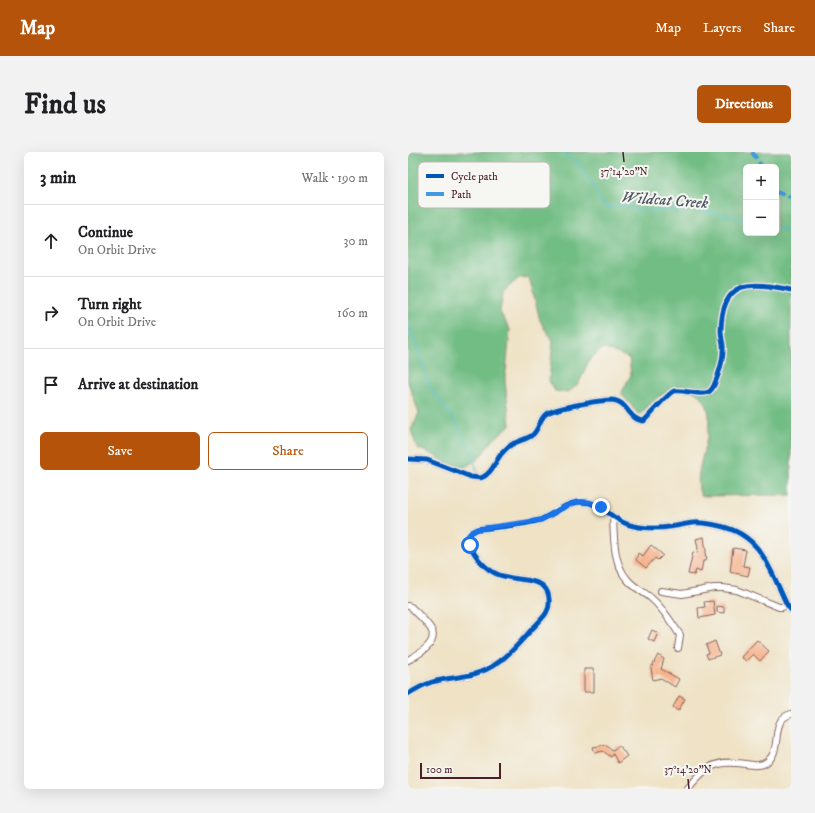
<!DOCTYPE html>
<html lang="en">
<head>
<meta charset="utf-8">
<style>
	:root { --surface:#fff; --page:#f2f2f2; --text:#202124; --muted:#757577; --line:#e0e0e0; --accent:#b45309 }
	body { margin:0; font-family:"IM FELL DW Pica",serif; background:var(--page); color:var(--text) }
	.controls { position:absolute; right:12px; top:12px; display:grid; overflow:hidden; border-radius:6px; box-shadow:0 4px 16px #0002 }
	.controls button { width:36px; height:36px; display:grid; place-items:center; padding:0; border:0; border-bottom:1px solid var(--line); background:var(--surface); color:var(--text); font:20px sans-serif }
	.scale { position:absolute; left:12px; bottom:10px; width:81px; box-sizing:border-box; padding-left:4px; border:2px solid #4a1f2b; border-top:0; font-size:11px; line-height:14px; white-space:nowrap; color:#4a1f2b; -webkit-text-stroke:3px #f6f6f2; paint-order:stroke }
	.stop { position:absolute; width:12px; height:12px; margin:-9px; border:3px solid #1a73e8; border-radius:50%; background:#fff }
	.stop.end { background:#1a73e8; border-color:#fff; box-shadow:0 1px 4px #0008 }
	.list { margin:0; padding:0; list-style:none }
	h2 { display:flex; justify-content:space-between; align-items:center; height:52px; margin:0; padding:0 16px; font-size:17px }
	h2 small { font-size:13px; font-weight:400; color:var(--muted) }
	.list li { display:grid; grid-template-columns:26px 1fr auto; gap:12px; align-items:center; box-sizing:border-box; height:72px; padding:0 16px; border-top:1px solid var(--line) }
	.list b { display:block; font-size:15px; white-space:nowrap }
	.list p { margin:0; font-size:13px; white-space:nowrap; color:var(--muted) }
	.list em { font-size:13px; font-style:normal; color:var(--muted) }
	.actions { display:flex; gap:8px; padding:12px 16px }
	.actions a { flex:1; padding:9px 0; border:1px solid var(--accent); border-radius:6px; text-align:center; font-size:14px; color:var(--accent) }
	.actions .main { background:var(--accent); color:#fff }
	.icon { flex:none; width:22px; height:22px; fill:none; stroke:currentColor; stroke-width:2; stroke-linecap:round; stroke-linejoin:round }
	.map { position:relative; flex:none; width:383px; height:637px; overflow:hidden; border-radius:6px }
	header { display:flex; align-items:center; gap:24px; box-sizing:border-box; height:56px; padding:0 20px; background:var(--accent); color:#fff }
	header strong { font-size:19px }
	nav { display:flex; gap:22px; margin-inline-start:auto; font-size:14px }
	.intro { display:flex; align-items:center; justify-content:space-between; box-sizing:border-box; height:96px; padding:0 24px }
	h1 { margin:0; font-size:28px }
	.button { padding:10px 18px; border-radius:6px; background:var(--accent); color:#fff; font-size:14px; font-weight:700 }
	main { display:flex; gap:24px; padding:0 24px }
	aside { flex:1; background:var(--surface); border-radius:6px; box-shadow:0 4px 16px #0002 }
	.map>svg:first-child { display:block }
	.forest { fill:#72bd84; stroke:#5e6e58; fill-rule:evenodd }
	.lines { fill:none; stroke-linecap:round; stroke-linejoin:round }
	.stream { stroke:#4fbdc5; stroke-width:1.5 }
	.building { fill:#f6b38d }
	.street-casing { stroke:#846361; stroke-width:8 }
	.street { stroke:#fff; stroke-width:6 }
	.quiet { stroke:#409be1; stroke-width:4; stroke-dasharray:8 4; stroke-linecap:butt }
	.cycleway-casing { stroke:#f6f6f2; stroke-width:8 }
	.cycleway { stroke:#0057b8; stroke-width:5 }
	.route { stroke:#1a73e8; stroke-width:5 }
	.ticks { fill:none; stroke:#4a1f2b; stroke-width:1.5 }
	.labels { text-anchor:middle; stroke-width:4; stroke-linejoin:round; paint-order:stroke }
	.water-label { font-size:16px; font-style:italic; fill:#4c5661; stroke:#f6f6f2 }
	.key { fill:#f6f6f2; stroke:#c2b6b6; stroke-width:1 }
	.key-label { font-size:11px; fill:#4a1f2b }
	.ticks-label { font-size:10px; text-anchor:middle; fill:#4a1f2b; stroke:#f6f6f2; stroke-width:4; stroke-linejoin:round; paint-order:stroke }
</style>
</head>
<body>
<header>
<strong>Map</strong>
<nav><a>Map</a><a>Layers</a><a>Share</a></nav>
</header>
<div class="intro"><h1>Find us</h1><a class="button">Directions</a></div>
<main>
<aside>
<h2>3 min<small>Walk · 190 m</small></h2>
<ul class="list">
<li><svg class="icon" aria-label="ahead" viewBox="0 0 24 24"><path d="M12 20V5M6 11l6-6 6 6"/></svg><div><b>Continue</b><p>On Orbit Drive</p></div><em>30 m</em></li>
<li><svg class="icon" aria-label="right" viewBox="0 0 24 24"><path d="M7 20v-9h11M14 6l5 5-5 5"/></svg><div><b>Turn right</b><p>On Orbit Drive</p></div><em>160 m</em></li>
<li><svg class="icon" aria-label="arrive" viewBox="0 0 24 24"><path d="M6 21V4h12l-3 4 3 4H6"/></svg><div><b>Arrive at destination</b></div></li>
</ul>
<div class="actions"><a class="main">Save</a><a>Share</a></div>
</aside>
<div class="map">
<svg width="383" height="637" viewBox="0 0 383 637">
	<rect width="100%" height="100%" fill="#f6f6f2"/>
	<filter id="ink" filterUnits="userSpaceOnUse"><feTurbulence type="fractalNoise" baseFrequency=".025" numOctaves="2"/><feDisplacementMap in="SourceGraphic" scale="8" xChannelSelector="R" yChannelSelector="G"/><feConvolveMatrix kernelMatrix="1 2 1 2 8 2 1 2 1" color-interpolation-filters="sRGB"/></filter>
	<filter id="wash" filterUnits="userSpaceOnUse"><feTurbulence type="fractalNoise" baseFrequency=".012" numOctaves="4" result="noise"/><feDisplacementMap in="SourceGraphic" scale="16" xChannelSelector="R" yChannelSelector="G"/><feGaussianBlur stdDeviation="0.9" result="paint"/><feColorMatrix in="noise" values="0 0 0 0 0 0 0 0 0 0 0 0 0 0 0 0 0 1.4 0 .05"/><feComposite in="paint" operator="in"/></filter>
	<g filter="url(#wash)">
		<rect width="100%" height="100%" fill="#efe2c5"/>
		<path class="forest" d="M0,0H383V343L293,344C290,336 290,329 291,320C294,301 310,262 294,246C289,240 281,236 273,233L250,245L231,263L213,241L223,223L221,206L195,196L181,208L171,231L161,240L147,239L141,229L145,188L136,176L132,168L121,125L111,126L95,140L92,160L102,178L97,229L102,273L86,287L70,307L57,315L37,310L24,302L9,296L3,278L11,261L0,230ZM338,15H368V81H338Z"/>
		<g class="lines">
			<path class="stream" d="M154,0L171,11L176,22L186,35L194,52L202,56L214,53L232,59L244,60L265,58H287L308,61L338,68
				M368,76L383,79
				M0,169L22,235L43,263L64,301L69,319"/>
		</g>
		<g id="blocks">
			<path class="building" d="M296,385L298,399L297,404L299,405L298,409H295L293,420L288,418L286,423L280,422L285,400L289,401L290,396L288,387Z
				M243,393L255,403L250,408L247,406L238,416L228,408L230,401L235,404Z
				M325,396L338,398L335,414L342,415L340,424L322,420Z
				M305,449L307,463L291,466L290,456L297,455L296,450Z
				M309,454L316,455V461L309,460Z
				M244,478L250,481L246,490L240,487Z
				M349,488L361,499L352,509L345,502L338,509L333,505Z
				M307,489L312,503L300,507L298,502L301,501L298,493Z
				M250,503L256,507L253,517L271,527L267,535L253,526L245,528L243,516Z
				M176,517H186V540H176Z
				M271,544L277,547L270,559L265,555Z
				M197,593L205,598L211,593L219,604L210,611L205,602L203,605L195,599L187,601L185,595Z"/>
		</g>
	</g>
	<g filter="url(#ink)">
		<use href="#blocks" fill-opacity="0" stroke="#846361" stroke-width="1"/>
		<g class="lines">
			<g class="street-casing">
				<path id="street" d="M0,307L19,308L63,325L73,326C84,322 87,309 94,301C105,288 111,291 123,284C131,279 131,267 138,262C146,256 193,248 204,248C220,249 220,268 236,269C242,263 260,241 266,239C275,237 296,245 302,239C306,236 307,230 309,226C313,215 316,205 315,193C314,188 313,183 313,178C314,126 343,130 383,138
					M205,365C206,385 205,411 219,427C225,435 236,440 243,446C255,456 263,470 272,483L270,496
					M253,439L274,442L306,436H315L329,438L371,455H374L379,453
					M0,454L3,455C9,461 21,472 24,479C29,493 9,503 0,508
					M0,542C8,537 15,533 24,530C40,525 57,526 72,520C95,512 110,492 126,475C133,467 143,460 141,447C141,443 139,437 135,434C130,430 123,429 118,428C97,425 86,425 72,409C68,404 62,397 61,390C59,383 63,380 70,377C88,375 115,374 132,368C145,363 157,351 171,350C195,349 201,367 222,373C232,376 250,377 261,375C269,374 277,372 285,371C294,370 303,372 312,374C354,383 362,418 379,453L383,458
					M279,637C286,630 292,621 301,616C309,611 319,610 328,611C338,611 351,617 360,609C375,596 361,568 383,562"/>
			</g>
			<use href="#street" class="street"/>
			<path class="quiet" d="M344,0L354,15
				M368,40L383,45"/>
			<g class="cycleway-casing">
				<path id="cycleway" d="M0,307L19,308L63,325L73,326C84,322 87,309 94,301C105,288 111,291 123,284C131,279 131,267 138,262C146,256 193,248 204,248C220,249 220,268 236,269C242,263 260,241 266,239C275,237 296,245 302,239C306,236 307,230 309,226C313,215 316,205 315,193C314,188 313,183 313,178C314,126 343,130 383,138
					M0,542C8,537 15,533 24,530C40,525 57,526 72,520C95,512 110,492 126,475C133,467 143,460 141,447C141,443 139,437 135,434C130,430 123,429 118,428C97,425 86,425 72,409C68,404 62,397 61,390C59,383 63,380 70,377C88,375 115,374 132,368C145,363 157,351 171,350C195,349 201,367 222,373C232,376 250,377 261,375C269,374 277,372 285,371C294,370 303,372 312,374C354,383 362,418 379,453L383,458"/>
			</g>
			<use href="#cycleway" class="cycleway"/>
		</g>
	</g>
	<g class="lines" filter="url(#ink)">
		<path class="route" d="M62,393L61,383L64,380L70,377L133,368L158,354L169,350H181L193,355"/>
	</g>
	<path class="ticks" d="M215,0L216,10M280,627L281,637"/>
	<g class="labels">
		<g class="water-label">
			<text transform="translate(257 47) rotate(4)" y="6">Wildcat Creek</text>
		</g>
	</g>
	<rect x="10" y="10" width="132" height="46" rx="6" class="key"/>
	<rect x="18" y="22" width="18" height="4" fill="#0057b8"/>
	<rect x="18" y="40" width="18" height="4" fill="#409be1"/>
	<g class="key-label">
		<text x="43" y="28">Cycle path</text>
		<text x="43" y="46">Path</text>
	</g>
	<g class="ticks-label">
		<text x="216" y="23">37°14'20"N</text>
		<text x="280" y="621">37°14'20"N</text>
	</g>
</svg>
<div class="controls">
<button>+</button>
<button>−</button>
</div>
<div class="scale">100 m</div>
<div class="stop" style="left:62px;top:393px"></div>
<div class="stop end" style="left:193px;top:355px"></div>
</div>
</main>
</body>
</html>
